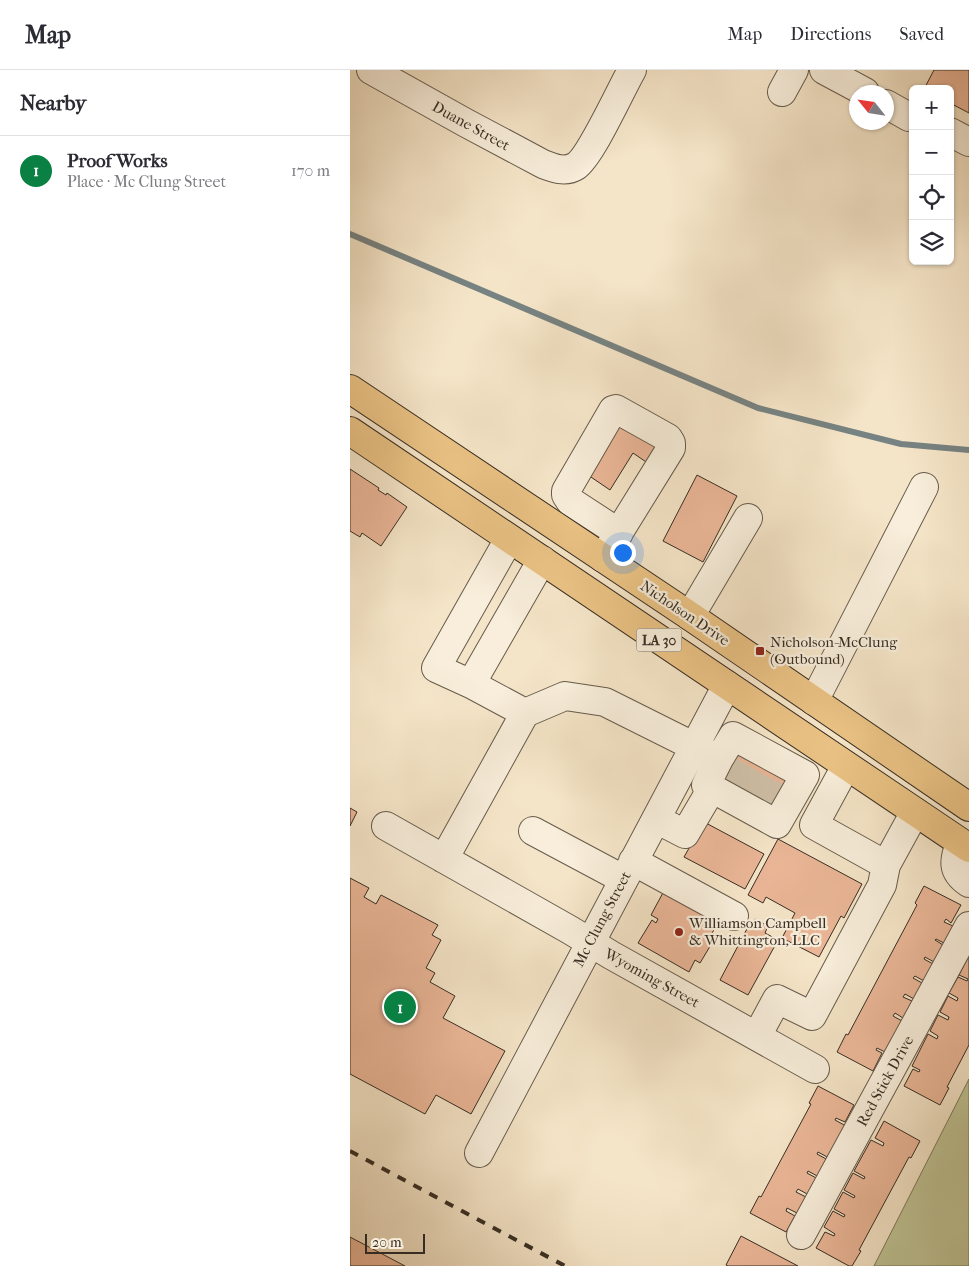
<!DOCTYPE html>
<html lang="en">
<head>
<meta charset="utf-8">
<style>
	:root { --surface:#fff; --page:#f7f7f7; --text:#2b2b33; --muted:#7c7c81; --line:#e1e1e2; --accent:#0b8043 }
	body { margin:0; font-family:"IM FELL French Canon",serif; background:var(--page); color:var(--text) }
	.controls { position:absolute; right:15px; top:15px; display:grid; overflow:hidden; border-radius:8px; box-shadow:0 1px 4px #0004 }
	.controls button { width:45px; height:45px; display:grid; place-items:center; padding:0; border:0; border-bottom:1px solid var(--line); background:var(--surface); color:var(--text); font:25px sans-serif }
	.compass { position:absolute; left:499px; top:15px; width:45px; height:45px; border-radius:50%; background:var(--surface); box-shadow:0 1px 4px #0004; rotate:300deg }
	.scale { position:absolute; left:15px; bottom:12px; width:60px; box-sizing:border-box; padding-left:5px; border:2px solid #372d23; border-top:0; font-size:14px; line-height:18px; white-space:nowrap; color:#372d23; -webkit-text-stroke:4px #f8eedb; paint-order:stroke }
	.you { position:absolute; left:272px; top:482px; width:18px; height:18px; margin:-12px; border:4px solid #fff; border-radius:50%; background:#1a73e8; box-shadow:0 0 0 8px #1a73e833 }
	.badge { display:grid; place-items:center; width:32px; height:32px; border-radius:50%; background:var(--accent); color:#fff; font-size:16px; font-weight:700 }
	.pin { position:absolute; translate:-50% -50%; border:2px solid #fff; box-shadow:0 1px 5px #0006 }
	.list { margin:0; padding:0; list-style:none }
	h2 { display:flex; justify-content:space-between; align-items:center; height:65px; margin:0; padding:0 20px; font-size:21px }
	h2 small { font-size:16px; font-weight:400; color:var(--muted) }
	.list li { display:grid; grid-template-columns:32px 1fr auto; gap:15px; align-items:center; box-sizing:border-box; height:70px; padding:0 20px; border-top:1px solid var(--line) }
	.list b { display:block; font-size:19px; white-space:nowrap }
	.list p { margin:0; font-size:16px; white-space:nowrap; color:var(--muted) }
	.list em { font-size:16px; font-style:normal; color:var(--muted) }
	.icon { flex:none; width:28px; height:28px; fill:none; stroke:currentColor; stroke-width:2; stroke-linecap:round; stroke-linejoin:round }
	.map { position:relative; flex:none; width:619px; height:1196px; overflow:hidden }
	header { display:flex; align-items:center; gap:30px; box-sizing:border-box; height:70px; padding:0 25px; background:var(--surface); border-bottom:1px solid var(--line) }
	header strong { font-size:24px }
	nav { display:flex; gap:28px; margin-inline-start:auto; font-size:18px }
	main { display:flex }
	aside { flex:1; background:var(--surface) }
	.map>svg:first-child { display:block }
	.green { fill:#bfc394; stroke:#7b785c }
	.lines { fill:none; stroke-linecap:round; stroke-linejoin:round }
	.stream { stroke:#778382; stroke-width:6 }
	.building { fill:#eab697; stroke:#372d23 }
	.minor-tunnel { stroke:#cfc0a7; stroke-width:28; stroke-dasharray:28 14; stroke-linecap:butt }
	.minor-casing { stroke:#665b4c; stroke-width:30 }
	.major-casing { stroke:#372d23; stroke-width:30 }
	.minor { stroke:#f8eedb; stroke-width:28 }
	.major { stroke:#eac284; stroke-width:28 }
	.rail { stroke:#372d23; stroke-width:4; stroke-dasharray:9 9; stroke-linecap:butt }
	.poi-dot { fill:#8f2418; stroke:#f8eedb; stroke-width:2 }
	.labels { text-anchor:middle; stroke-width:4.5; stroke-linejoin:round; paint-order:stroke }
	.shield { fill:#f8eedb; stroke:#71675a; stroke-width:1 }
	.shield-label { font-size:14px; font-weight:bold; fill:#372d23 }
	.street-label { font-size:15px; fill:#372d23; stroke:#f8eedb }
	.poi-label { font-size:15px; fill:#372d23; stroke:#f8eedb; text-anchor:start }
</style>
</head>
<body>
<header>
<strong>Map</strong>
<nav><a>Map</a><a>Directions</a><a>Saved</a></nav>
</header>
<main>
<aside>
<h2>Nearby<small></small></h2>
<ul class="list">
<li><span class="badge">1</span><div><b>Proof Works</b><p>Place · Mc Clung Street</p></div><em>170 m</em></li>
</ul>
</aside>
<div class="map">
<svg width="619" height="1196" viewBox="0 0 619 1196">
	<rect width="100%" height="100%" fill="#f5e5c8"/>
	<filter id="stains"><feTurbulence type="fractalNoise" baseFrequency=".004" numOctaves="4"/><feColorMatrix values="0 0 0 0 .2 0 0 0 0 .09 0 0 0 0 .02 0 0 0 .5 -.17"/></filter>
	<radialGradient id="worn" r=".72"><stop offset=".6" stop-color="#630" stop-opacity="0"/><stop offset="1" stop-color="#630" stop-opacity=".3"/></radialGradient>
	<path class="green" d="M619,1009V1196H524Z"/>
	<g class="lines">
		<path class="stream" d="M0,164L408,338L551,374L619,380"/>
	</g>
	<path class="building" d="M584,0H619V43L600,33V19H574Z
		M268,352L312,381L302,396L283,383L260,420L235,403Z
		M0,399L29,418L28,420L36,425L37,423L57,437L31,476L12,463L10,467L0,461Z
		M347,405L387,426L353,492L313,471Z
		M384,670L449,705L428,744L363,709Z
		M0,738L7,742L0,756Z
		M354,752L414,784L395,819L334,787Z
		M428,769L512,814L494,848L491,846L469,887L432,868L445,843L416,827L413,833L398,825Z
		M0,808L19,818L14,827L26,834L31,825L88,855L82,865L91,870L76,898L85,903L80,912L105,926L93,948L155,981L121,1044L86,1025L75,1044L0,1004Z
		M574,816L611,835L601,853L596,849L594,852L603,856L594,873L586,869L585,870L593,875L584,892L575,887L574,889L583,894L574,911L565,906L563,908L572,913L564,929L555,924L553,927L562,931L553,948L545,943L543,946L552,951L535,982L527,978L526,980L532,983L523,1001L487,982L496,964L498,965L567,835L565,833Z
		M315,819L369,850L358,871L362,873L350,893L345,890L339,902L288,873L302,850L306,853L308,849L301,845Z
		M405,849L418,856L415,863L428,870L398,925L370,910L399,855L402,856Z
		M618,887L619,888V975L597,1017L599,1018L590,1035L554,1016L563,999L569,1002L570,1000L562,996L578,964L587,969L588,966L580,961L588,945L598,950L599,947L590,942L598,926L607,931L608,928L599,923L608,907L617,911L618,909L609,905Z
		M468,1016L504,1035L495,1052L486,1048L485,1050L496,1056L479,1088L468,1082L467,1084L478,1090L469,1107L458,1101L457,1103L468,1109L459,1125L448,1119L446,1122L458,1128L449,1144L437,1138L436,1141L445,1146L436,1162L400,1143L409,1126L411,1127L461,1034L459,1033Z
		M534,1051L570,1071L561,1088L559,1087L509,1180L511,1181L502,1196H499L466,1178L475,1162L484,1166L485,1164L474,1157L483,1141L494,1147L495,1145L484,1139L493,1122L504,1128L505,1126L494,1120L503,1103L514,1109L515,1107L504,1101L521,1070L533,1076L534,1073L525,1068Z
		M391,1166L448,1196H378L376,1195Z
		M0,1167L55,1196H0Z"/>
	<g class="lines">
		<path class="minor-tunnel" d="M383,719L405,681
			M408,733L429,693"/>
		<g class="minor-casing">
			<path id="minor" d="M21,0L116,53L193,94C203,98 215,103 226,96C241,86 271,19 282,0
				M474,0L515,22
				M432,22L444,0
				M536,34L559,47
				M600,62L619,72
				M159,469L86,598L121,614L192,490
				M253,488L321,378V373L318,368L266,339L263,340L216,421V425L220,431L269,463
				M340,546L398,448
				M121,614L175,643L215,626L255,632L369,689L383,666L455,705L427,754L356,715L369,689
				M464,631L574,417
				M496,696L464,755L536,795L565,742
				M306,749L335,764L362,718
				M36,756L220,860L261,885L465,999
				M183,761L273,809
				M610,773C604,791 601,801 619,813
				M94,789L175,643
				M283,791L384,846
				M407,966L427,929L462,946L532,815L536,795
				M129,1083L377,615
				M451,1165L619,856"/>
		</g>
		<g class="major-casing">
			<path id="major" d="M0,319L340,546L619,737
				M0,361L619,778"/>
		</g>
		<use href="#minor" class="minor"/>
		<use href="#major" class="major"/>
		<path class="rail" d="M0,1081L215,1196"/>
	</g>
	<g class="poi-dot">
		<rect x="405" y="576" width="10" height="10" rx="2.5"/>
		<circle cx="329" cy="862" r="5"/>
	</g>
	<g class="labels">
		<rect class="shield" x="286.5" y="558.5" width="45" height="23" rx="4"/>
		<g class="shield-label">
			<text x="309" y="575">LA 30</text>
		</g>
		<g class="street-label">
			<text transform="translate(121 56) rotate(29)" y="5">Duane Street</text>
			<text transform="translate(335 543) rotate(34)" y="5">Nicholson Drive</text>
			<text transform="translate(252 849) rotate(-62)" y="5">Mc Clung Street</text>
			<text transform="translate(302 908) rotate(29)" y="5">Wyoming Street</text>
			<text transform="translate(535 1011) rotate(-61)" y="5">Red Stick Drive</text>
		</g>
		<g class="poi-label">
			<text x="420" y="577">Nicholson-McClung<tspan x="420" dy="17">(Outbound)</tspan></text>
			<text x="339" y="858">Williamson Campbell<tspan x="339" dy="17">&amp; Whittington, LLC</tspan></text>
		</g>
	</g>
	<rect width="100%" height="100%" filter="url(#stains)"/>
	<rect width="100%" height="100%" fill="url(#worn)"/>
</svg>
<div class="controls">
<button>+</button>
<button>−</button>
<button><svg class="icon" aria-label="locate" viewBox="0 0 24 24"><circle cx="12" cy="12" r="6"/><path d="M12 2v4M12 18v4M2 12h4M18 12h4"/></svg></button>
<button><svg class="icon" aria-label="layers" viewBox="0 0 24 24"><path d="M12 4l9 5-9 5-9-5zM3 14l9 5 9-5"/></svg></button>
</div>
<svg class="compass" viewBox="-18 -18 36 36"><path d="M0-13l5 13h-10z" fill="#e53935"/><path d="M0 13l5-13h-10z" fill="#7c7c81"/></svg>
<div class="scale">20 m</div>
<div class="you"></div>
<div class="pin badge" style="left:50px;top:937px">1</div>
</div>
</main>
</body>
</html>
